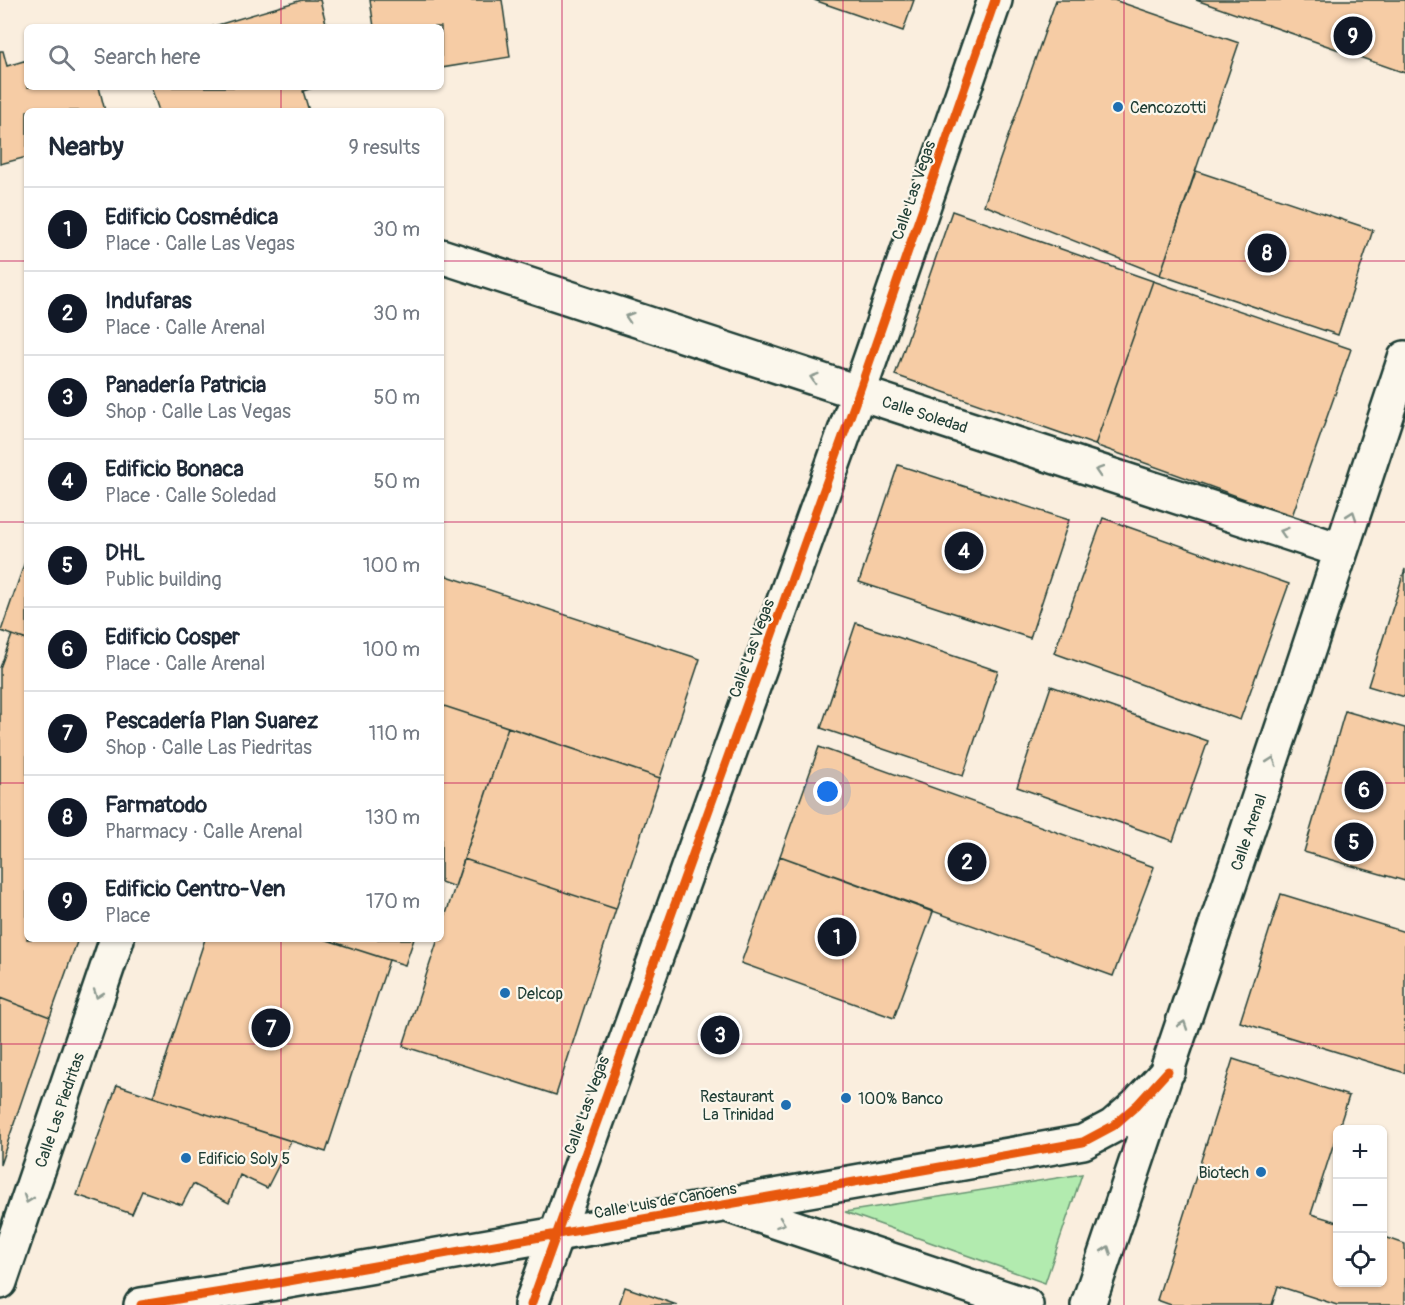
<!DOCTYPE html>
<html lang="en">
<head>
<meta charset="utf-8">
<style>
	:root { --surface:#fff; --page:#f2f2f3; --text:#1f2937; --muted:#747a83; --line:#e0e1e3; --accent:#111827 }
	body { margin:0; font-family:Pangolin,sans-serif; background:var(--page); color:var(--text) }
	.controls { position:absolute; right:18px; bottom:18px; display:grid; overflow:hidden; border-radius:9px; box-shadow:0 2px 4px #0004 }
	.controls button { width:54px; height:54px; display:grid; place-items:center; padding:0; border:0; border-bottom:2px solid var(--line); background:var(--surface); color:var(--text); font:30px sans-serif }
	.you { position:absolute; left:828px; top:792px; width:21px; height:21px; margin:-15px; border:4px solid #fff; border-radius:50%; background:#1a73e8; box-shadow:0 0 0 9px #1a73e833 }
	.badge { display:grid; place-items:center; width:39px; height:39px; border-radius:50%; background:var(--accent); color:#fff; font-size:20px; font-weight:700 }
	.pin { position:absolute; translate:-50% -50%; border:3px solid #fff; box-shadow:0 2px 6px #0006 }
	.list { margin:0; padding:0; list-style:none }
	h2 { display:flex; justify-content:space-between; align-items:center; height:78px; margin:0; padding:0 24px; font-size:26px }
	h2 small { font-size:20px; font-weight:400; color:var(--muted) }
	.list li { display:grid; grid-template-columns:39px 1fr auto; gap:18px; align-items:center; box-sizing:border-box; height:84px; padding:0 24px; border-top:2px solid var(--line) }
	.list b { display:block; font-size:22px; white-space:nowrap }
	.list p { margin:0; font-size:20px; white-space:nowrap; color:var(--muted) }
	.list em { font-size:20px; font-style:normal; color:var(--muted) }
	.icon { flex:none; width:33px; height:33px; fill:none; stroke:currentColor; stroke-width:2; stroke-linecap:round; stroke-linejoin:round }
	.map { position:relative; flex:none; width:1405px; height:1305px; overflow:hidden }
	.search { position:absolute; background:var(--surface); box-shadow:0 2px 4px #0004; left:24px; top:24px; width:420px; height:66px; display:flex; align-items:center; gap:15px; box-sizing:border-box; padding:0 21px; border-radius:9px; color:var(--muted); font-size:22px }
	.panel { position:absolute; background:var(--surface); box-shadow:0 2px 4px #0004; left:24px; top:108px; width:420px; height:834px; border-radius:9px }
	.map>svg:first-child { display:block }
	.green { fill:#b2ebaf; stroke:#689472; stroke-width:1.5 }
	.building { fill:#f6cca5; stroke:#1f3d34; stroke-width:1.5 }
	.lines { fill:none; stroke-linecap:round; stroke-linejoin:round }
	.street-casing { stroke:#1f3d34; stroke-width:38 }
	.street { stroke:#fbf7ec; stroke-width:33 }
	.cycleway-casing { stroke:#fbf7ec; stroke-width:13 }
	.cycleway { stroke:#e8590c; stroke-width:9 }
	.oneway { stroke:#8d9a90 }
	.grid { fill:none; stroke:#c2185b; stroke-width:1.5; stroke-opacity:0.55 }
	.poi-dot { fill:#1f6fb2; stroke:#fbf7ec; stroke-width:2 }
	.labels { text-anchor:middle; stroke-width:4.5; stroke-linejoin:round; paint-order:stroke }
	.poi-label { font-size:16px; fill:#1f3d34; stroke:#fbf7ec; text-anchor:start }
	.street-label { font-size:16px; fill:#1f3d34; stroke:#fbf7ec }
</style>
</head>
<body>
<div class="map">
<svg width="1405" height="1305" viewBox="0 0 1405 1305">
	<rect width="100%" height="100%" fill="#faeede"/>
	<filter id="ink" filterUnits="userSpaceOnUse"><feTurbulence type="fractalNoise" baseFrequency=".0167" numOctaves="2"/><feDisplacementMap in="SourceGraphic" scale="12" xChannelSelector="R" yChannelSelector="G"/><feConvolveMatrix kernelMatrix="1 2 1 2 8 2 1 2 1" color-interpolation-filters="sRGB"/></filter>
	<g filter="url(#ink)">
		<path class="green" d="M1082,1174L1045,1283L845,1212Z"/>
		<path class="building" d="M302,0H320L327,27H211Z
			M370,0H502L510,57L441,68V27H374Z
			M814,0H914L903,31Z
			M1056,0H1114L1239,43L1160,275L984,205Z
			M1196,0H1405V73Z
			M0,51H3L7,66L27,60V87H99L105,111H27V157L0,164Z
			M151,87H316L303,91L309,111H159Z
			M1196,171L1373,230L1338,335L1160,275Z
			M952,211L1153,281L1095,445L895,375Z
			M1153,281L1351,349L1292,516L1095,445Z
			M898,465L1069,520L1030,638L859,582Z
			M1103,518L1289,584L1240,720L1054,653Z
			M27,556V640L1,631Z
			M1405,569V697L1368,686Z
			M441,574L700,659L660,778L441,705Z
			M856,623L998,671L963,776L821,728Z
			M12,635L27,640V939H78L50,1017L0,998V668Z
			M1051,686L1208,741L1173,841L1017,787Z
			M441,705L508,727L455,887L441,882Z
			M1345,711L1405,728V881L1304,852Z
			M508,727L660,778L616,909L464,859Z
			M819,747L1154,867L1113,976L780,856Z
			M780,856L933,912L894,1018L741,963Z
			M464,859L616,909L556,1095L403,1046L438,939H441V929Z
			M1281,894L1405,932V1073L1240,1022Z
			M205,939H324L389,960L326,1152L153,1097Z
			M324,939H414L405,965Z
			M0,998L50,1017L0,1165Z
			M1233,1059L1349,1096L1311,1214L1338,1222V1282H1382V1236L1405,1244V1305H1337L1278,1286L1272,1305H1171L1157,1300Z
			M117,1085L153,1097L291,1141L267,1188L240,1175L229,1203L193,1184L182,1205L142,1191L132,1214L77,1195Z
			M625,1287L677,1305H619Z"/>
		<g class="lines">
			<g class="street-casing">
				<path id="street" d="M441,256L1340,550
					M730,1206L1026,1305
					M0,1282L117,939
					M141,1305L283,1282L1083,1142L1113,1126L1137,1105L1168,1071
					M531,1305L859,392L995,0
					M1088,1305L1297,684L1405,358"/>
			</g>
			<use href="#street" class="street"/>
			<g class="cycleway-casing">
				<path id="cycleway" d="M141,1305L283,1282L1083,1142L1113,1126L1137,1105L1168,1071
					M531,1305L859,392L995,0"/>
			</g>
			<use href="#cycleway" class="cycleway"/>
		</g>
		<defs><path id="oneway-chevron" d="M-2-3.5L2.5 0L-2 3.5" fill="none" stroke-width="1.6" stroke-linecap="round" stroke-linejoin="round" transform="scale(1.5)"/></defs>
		<g class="oneway">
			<use href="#oneway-chevron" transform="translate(629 317) rotate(-162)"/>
			<use href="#oneway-chevron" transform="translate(814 378) rotate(-162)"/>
			<use href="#oneway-chevron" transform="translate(1099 471) rotate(-162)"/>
			<use href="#oneway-chevron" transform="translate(1352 515) rotate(-71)"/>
			<use href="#oneway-chevron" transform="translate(1284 532) rotate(-162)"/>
			<use href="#oneway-chevron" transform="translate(1272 761) rotate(-71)"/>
			<use href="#oneway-chevron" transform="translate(98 994) rotate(109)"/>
			<use href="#oneway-chevron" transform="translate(1183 1025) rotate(-71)"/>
			<use href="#oneway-chevron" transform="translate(28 1199) rotate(109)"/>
			<use href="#oneway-chevron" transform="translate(781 1223) rotate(19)"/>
			<use href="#oneway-chevron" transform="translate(1107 1250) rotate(-71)"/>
		</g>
	</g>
	<path class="grid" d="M281,0V27M562,0V1305M843,0V1305M1124,0V1305M281,87V111M0,261H27M441,261H1405M0,522H27M441,522H1405M0,783H27M441,783H1405M281,939V1305M0,1044H1405"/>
	<g class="poi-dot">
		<circle cx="1118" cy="107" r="6"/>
		<circle cx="505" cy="993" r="6"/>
		<circle cx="846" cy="1098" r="6"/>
		<circle cx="786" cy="1105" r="6"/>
		<circle cx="186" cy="1158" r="6"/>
		<circle cx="1261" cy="1172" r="6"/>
	</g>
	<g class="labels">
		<g class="poi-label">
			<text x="1130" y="113">Cencozotti</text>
			<text x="517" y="999">Delcop</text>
			<text x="774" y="1102" text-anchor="end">Restaurant<tspan x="774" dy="18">La Trinidad</tspan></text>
			<text x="858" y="1104">100% Banco</text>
			<text x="198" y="1164">Edificio Soly 5</text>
			<text x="1249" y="1178" text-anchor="end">Biotech</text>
		</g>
		<g class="street-label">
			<text transform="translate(913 190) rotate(-71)" y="6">Calle Las Vegas</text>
			<text transform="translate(925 414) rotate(18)" y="6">Calle Soledad</text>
			<text transform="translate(751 648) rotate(-70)" y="6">Calle Las Vegas</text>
			<text transform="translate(1248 832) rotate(-71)" y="6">Calle Arenal</text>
			<text transform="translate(586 1105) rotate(-70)" y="6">Calle Las Vegas</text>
			<text transform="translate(59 1110) rotate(-71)" y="6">Calle Las Piedritas</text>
			<text transform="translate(665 1200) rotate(-10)" y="6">Calle Luis de Canoens</text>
		</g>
	</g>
</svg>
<div class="controls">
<button>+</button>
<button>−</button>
<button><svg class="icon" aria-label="locate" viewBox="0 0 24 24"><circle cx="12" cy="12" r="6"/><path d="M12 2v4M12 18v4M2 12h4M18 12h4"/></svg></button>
</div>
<div class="you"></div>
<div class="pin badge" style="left:837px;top:937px">1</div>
<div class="pin badge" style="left:967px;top:862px">2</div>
<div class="pin badge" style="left:720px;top:1035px">3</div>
<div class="pin badge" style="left:964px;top:551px">4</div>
<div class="pin badge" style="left:1354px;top:842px">5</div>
<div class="pin badge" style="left:1364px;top:790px">6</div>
<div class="pin badge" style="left:271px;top:1028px">7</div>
<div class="pin badge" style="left:1267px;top:253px">8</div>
<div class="pin badge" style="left:1353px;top:36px">9</div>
<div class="search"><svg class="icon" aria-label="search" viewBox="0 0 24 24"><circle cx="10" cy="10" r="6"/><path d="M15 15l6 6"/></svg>Search here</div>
<section class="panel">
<h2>Nearby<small>9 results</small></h2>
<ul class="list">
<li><span class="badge">1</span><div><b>Edificio Cosmédica</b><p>Place · Calle Las Vegas</p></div><em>30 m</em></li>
<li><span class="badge">2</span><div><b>Indufaras</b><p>Place · Calle Arenal</p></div><em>30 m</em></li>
<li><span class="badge">3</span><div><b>Panadería Patricia</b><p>Shop · Calle Las Vegas</p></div><em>50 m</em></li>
<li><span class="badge">4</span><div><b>Edificio Bonaca</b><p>Place · Calle Soledad</p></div><em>50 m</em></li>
<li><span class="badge">5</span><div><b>DHL</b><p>Public building</p></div><em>100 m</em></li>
<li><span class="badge">6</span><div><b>Edificio Cosper</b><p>Place · Calle Arenal</p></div><em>100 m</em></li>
<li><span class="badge">7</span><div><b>Pescadería Plan Suarez</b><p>Shop · Calle Las Piedritas</p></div><em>110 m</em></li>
<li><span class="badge">8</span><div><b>Farmatodo</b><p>Pharmacy · Calle Arenal</p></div><em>130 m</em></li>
<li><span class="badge">9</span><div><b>Edificio Centro-Ven</b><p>Place</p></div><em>170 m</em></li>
</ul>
</section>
</div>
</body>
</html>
